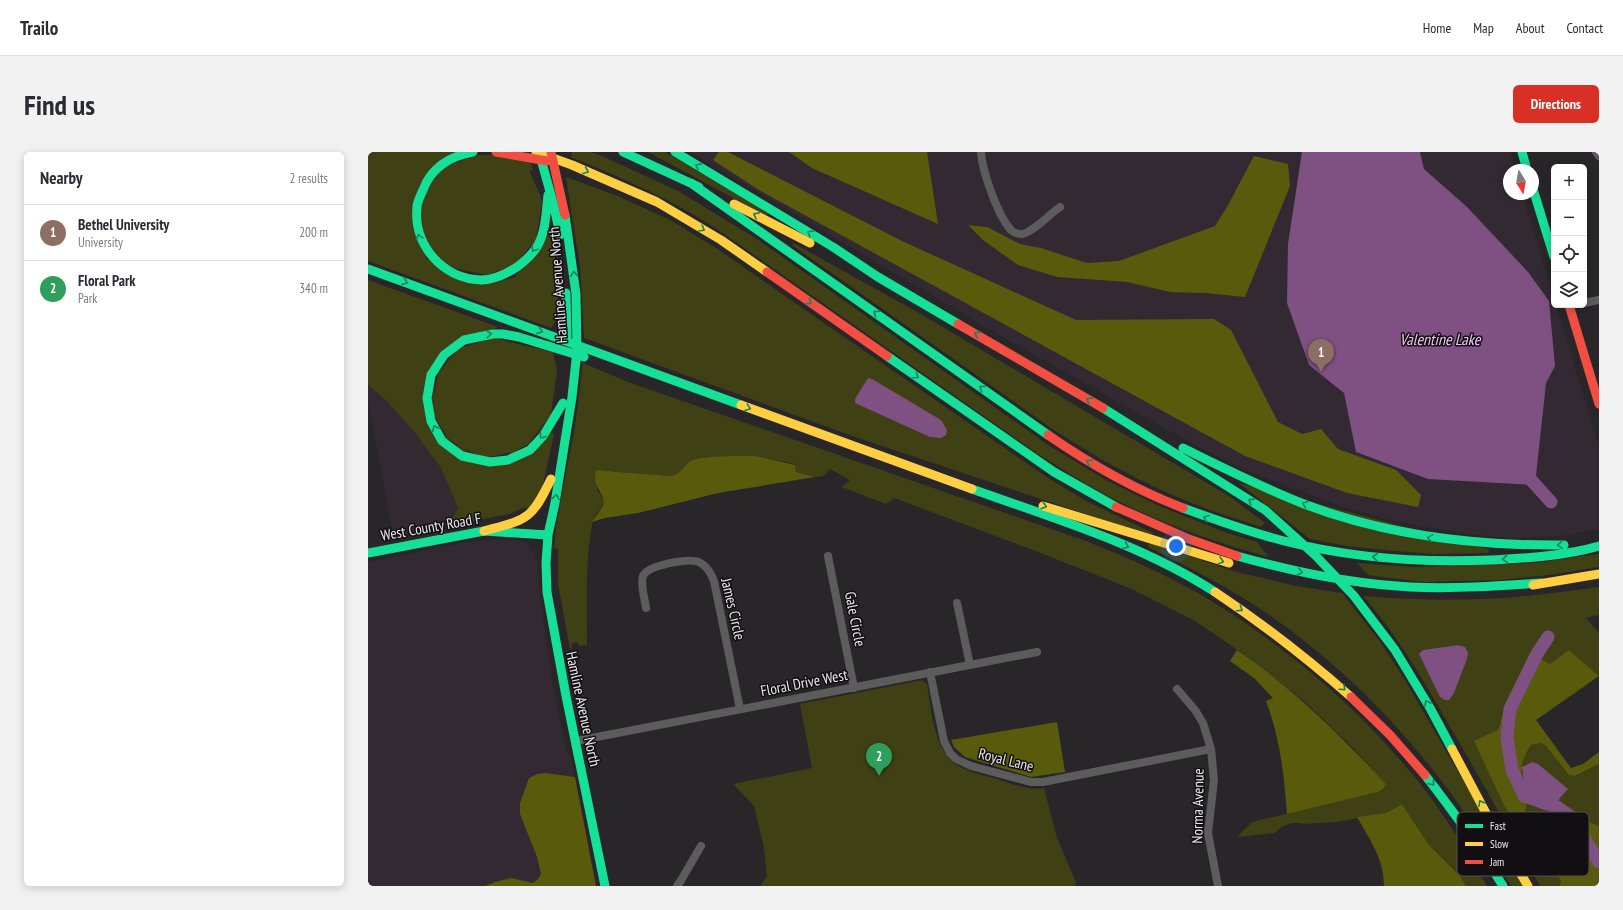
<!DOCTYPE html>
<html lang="en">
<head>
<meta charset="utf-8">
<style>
	:root { --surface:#fff; --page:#f2f2f3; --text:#2b2b33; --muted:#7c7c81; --line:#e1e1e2; --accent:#d93025 }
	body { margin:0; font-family:"PT Sans Narrow",sans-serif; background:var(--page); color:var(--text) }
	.controls { position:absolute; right:12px; top:12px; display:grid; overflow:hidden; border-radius:6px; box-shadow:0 2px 10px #0003 }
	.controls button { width:36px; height:36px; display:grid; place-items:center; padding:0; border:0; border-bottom:1px solid var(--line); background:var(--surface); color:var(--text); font:20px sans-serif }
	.compass { position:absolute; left:1135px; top:12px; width:36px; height:36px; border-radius:50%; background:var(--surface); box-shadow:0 2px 10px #0003; rotate:169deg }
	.you { position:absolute; left:808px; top:394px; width:14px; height:14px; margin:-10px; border:3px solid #fff; border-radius:50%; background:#1a73e8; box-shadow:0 0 0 6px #1a73e833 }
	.badge { display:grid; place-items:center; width:26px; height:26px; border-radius:50%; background:var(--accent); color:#fff; font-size:13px; font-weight:700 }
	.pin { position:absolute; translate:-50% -33px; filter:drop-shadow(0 1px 2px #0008) }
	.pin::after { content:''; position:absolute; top:21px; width:14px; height:12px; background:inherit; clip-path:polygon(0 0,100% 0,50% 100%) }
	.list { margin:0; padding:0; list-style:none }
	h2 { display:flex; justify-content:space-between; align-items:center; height:52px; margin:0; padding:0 16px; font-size:17px }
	h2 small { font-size:13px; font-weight:400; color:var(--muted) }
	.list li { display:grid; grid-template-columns:26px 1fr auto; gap:12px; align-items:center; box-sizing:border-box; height:56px; padding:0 16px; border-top:1px solid var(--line) }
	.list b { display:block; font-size:15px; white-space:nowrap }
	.list p { margin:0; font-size:13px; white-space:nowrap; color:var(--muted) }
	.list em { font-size:13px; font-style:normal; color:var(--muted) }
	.icon { flex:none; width:22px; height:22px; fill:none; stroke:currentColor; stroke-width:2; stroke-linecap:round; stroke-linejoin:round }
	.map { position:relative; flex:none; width:1231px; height:734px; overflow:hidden; border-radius:6px }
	header { display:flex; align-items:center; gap:24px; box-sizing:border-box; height:56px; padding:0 20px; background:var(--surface); border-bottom:1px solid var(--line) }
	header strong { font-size:19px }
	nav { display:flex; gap:22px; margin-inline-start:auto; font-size:14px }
	.intro { display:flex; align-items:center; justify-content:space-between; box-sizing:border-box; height:96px; padding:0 24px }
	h1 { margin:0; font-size:28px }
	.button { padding:10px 18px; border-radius:6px; background:var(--accent); color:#fff; font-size:14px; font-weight:700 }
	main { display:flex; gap:24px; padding:0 24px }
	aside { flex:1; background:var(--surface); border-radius:6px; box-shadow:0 2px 10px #0003 }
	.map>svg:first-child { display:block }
	.built { fill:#332933 }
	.green { fill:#3f4114; fill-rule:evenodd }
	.forest { fill:#595a0b }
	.water { fill:#7f5183 }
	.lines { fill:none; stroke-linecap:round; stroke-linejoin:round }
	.river { stroke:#7f5183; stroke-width:13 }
	.street { stroke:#5c5c5c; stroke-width:8 }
	.fast { stroke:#16e098; stroke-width:9 }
	.slow { stroke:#ffcf43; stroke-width:9 }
	.jam { stroke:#f24e42; stroke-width:9 }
	.oneway { stroke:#14825b }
	.labels { text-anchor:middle; stroke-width:3; stroke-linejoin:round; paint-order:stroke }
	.street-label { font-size:15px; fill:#ebe7eb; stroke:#110f11 }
	.water-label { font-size:16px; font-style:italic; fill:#f3c7f6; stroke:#110f11 }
	.key { fill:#110f11; stroke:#525052; stroke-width:1 }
	.key-label { font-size:11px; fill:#ebe7eb }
</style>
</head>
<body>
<header>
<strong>Trailo</strong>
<nav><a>Home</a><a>Map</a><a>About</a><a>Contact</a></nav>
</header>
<div class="intro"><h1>Find us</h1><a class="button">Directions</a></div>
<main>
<aside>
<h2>Nearby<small>2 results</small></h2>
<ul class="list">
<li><span class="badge" style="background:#8d6e63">1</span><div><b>Bethel University</b><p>University</p></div><em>200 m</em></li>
<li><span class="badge" style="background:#2e9e5b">2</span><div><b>Floral Park</b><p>Park</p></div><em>340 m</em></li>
</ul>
</aside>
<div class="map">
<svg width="1231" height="734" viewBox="0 0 1231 734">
	<rect width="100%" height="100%" fill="#29262a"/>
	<path class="built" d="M322,0H1142L1147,18H1141V42H1154L1186,146V153H1188L1231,295V377L1192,384L1140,386L1092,381L1030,370L981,357L877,318L827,293L633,184Z
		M0,233L19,249L36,267L73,316L90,356L80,374L26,385L0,249Z
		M128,387L155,389L160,392L163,400L165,399L167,402L170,415L172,443L184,530L199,599L203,607L207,625L178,621L152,662L169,705L173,722L170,727L165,731L143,726L127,730L117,734H0V410L97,390Z"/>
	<path class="green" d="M0,0H88L51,34L58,107L127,131L147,125L179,81L184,82L191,154L189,167L183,176L0,109Z
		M204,0H222L234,4L310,39L389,87L683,295L740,329L789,353L859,381L889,390L901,405C849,391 800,374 752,350C725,337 699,320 673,304L352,79C305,48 255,26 203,5Z
		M280,0H297L400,61L399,64Z
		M110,3H123L163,11L165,19L161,18L172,43L174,51L168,88L146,113L119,123L80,115L55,85L52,49L73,16Z
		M198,25L252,45L302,68L348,96L677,324L718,349L785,381L784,384L484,284L216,186L212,115Z
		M425,91L551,161L861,344L897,371L893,375C857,363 821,352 787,335C752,319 719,299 686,278L424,93Z
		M0,128L130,175L74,200L61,273L119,314L183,280L186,282L173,342L160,358L158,355L141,362L80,374L90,356L73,316L47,281L19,249L0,233Z
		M125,186L185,200L189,219L183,262L157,297L118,306L83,292L65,262L67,225L90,197Z
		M215,211L260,230L300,244L718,389C760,406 802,424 840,447C927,500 1005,568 1066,650C1085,677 1102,705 1119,734H1098L1092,724L1061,693L1034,652L1018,661L968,670L935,672L933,671H924L915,674L906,681L869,685L884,670L1010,640L1015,637L1018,632L982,593L936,549L877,503L827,469L764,437L665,398L526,346L518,352L474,335L482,328L462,317L456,324L447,325L428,320L427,312L387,304L341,305L324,309L310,322L303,324L250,320L231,318L229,338C244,356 226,357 224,373C217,412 219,453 219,493L211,494L209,490L204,491V496L202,497L190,432V397L186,396L188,373L207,274Z
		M871,331L1121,397L1120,401L1065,402L1027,399L979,394L942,387Z
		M781,390L865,419L928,434L974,441L1013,491L1037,528L1156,734H1143C1087,635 1013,546 921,477C877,444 829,419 780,395Z
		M1231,402V415L1181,423L1132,428L1054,430L1000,423L989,411L1045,415L1167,411Z
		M1231,435V463L1218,466L1231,481V524L1201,498L1131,571L1130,578L1158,654V648L1167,655L1187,657L1192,646L1200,637L1161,611L1154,615L1156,606L1163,593L1172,591L1177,593L1201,623L1208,624L1231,612V674L1217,668L1211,661L1195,668L1181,701L1193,730L1191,734H1172C1144,684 1116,633 1087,583C1059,535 1032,486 995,444C1034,447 1073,449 1112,447C1152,446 1192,440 1231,435ZM1090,493L1095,494L1100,501L1099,507L1086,541L1075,547L1072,545L1051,502L1055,498Z
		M554,528L559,532C564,560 565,602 594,616C605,621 618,624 629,627C644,632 661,639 676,636L689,686L708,730L707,734H392L399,724L396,696L386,654L365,632L444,616L432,552Z"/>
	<path class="forest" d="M351,0H360L534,89L708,168L846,167L863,178L910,270L934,282L953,277L970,297L1028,318L1053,343L1050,355L979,341L877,304L391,38L345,8Z
		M421,0H559L570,72L444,16Z
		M886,4L920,12L922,34L877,145L837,141L802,140L759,130L689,125L650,113L615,88L600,73L619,75L652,92L673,96L719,111L751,109L847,74L859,55Z
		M387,304L427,313L428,320L447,325L350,341L270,361L237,366L224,370C227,365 233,359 235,353C238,342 223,334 228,319L231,318L250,320L303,324C313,322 315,314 323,309C334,303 373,304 387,304Z
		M869,498C925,536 972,583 1018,632L1015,637L1010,640L919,662C916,623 912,585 898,549L905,546L886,526L862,509Z
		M1201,498L1231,524L1168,568L1203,616L1215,612L1231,600V612L1207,624L1201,623L1177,593L1172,591L1163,593C1159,600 1154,608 1154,616C1154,633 1167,662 1148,671L1136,653L1106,589L1130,578L1138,550L1162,501L1182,512Z
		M689,570L697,620L663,625L597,605L586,595L583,588Z
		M178,621L207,625L228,734H117L127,730L143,726L165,731L170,727L173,722L169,705L152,662V651L161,626L169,622Z
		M1034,652L1061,693L1092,724L1098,734H1016C1016,707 1002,688 989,665L1018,661Z
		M1205,661H1211L1217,668L1231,674V734H1191L1193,730L1181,701L1195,668Z"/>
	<path class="water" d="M934,0H1052L1056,17L1099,55L1160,120L1181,149L1187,214L1178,231L1167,333L1060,327L988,300L976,241L941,213L919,151L920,92Z
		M500,226L504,227L573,268L579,278L578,283L573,286L562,285L487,251V247Z
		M1090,493L1097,495L1100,501L1099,507L1086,541L1081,548H1077L1072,545L1051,502L1055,498Z
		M1164,610L1170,612L1200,637L1192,646L1187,657C1174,660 1169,655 1158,648L1154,615Z"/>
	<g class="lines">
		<path class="river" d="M1156,320L1183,350
			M1180,485L1169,502L1142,557L1139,585L1144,618L1156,644L1189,655L1202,664L1231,710"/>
		<path class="street" d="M613,0C614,19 630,64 643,78C646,81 651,82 654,82C665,80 683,61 692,55
			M1228,0L1231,4
			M1216,151L1231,148
			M460,404L486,536
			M589,451L602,513
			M278,456C277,447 272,433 275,424C280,413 320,406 331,410C339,414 343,421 346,429L372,557
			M562,520L576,589L582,601L588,607L603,614L663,630H675L843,597
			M809,537L827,558L835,571L843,597L846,628L840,681L850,734
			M208,589L669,500
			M309,734L312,730L333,694"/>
		<path class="fast" d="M105,0C82,4 63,16 55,38C53,43 49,50 49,55C45,93 75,127 113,128C126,128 138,122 149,115C157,109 165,102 170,93C178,78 178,60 180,43
			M171,0L186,54L192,83
			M255,0L331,35
			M307,0L465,95L510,125L590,172
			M1154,0L1159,18
			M323,31L680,283
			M1165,37L1186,105
			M0,117L373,253
			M198,141L199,185
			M519,204L686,320L748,355
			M195,251L175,284L162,298L140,308L122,310L94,304L74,289L63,269L59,246L63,223L76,203L96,188L125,182H135L151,185L216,205
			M735,256L897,358L947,403L986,444L1027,498L1062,556L1084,597
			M815,296C855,316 895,336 936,352C1020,384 1107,394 1196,393
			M604,337C687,367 773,392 847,440
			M815,356C848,368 881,380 916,389C983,406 1053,411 1123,408C1159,406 1196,404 1231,394
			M180,383L178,411L179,440L198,544L237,734
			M180,383L187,351L204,245L209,199L208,142L197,63
			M0,401L116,379L180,383
			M869,404C926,420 983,432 1042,435C1086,437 1130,434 1173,431
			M1057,623C1085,659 1111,695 1135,734"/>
		<path class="slow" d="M168,0L204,13L289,50L353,88L399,120
			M366,52L442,91
			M373,253L604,337
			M675,354L861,411
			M116,379C159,367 163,369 183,327
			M1165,433L1231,422
			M847,440C895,472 940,507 983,545
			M1084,597L1127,678L1160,734"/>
		<path class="jam" d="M128,0L179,9
			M183,0L197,63
			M399,120L519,204
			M1201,153L1231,252
			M590,172L735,256
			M680,283C722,312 768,338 815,356
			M748,355L821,387L869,404
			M983,545L1022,583L1057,623"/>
	</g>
	<defs><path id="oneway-chevron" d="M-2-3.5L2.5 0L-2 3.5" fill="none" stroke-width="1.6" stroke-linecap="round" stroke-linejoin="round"/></defs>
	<g class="oneway">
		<use href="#oneway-chevron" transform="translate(330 14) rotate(-149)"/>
		<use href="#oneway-chevron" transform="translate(218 19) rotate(23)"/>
		<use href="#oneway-chevron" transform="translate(388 63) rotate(-153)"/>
		<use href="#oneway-chevron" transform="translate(334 77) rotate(31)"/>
		<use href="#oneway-chevron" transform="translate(442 81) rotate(-149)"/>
		<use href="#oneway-chevron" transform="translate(51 85) rotate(-108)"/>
		<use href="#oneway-chevron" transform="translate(166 97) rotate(125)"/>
		<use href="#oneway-chevron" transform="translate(206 122) rotate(-95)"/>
		<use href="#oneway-chevron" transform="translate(37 130) rotate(20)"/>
		<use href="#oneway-chevron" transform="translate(441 150) rotate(35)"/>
		<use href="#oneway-chevron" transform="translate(508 161) rotate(-145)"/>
		<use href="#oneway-chevron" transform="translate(172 179) rotate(20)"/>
		<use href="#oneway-chevron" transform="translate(121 182) rotate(-6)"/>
		<use href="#oneway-chevron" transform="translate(609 182) rotate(-150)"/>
		<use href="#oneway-chevron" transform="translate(548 224) rotate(35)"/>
		<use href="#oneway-chevron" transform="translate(614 236) rotate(-145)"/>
		<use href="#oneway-chevron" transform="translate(721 248) rotate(-150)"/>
		<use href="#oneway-chevron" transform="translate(380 256) rotate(20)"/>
		<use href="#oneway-chevron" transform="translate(67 276) rotate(-117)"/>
		<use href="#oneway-chevron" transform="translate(174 284) rotate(126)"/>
		<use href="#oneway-chevron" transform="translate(721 310) rotate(-149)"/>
		<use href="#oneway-chevron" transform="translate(188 345) rotate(-81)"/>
		<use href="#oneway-chevron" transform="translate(883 349) rotate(-147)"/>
		<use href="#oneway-chevron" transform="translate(937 352) rotate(-159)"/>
		<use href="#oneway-chevron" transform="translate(676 354) rotate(17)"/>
		<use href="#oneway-chevron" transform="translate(838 366) rotate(-160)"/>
		<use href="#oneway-chevron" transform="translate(1062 386) rotate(-171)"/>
		<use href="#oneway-chevron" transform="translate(1192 393) rotate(177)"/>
		<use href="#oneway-chevron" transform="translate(758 394) rotate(22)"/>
		<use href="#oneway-chevron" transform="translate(1007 405) rotate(-174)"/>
		<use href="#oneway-chevron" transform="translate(1137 407) rotate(175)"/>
		<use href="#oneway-chevron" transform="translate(853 409) rotate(15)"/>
		<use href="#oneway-chevron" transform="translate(932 420) rotate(13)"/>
		<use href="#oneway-chevron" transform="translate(872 457) rotate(34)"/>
		<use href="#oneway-chevron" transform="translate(975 536) rotate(42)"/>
		<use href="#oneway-chevron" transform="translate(1059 551) rotate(-119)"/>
		<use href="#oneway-chevron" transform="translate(1064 631) rotate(51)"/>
		<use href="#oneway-chevron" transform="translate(1113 651) rotate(-119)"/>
	</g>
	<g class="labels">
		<g class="street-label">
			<text transform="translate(190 133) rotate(-94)" y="5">Hamline Avenue North</text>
			<text transform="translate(63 375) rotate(-10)" y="5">West County Road F</text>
			<text transform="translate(365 457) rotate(77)" y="5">James Circle</text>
			<text transform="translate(487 467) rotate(79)" y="5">Gale Circle</text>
			<text transform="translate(436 531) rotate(-11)" y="5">Floral Drive West</text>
			<text transform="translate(215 557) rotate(78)" y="5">Hamline Avenue North</text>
			<text transform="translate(638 608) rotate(14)" y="5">Royal Lane</text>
			<text transform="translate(830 654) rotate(-89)" y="5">Norma Avenue</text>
		</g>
		<g class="water-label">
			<text x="1072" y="193">Valentine Lake</text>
		</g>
	</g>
	<rect x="1089" y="660" width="132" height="64" rx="6" class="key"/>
	<rect x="1097" y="672" width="18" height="4" fill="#16e098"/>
	<rect x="1097" y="690" width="18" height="4" fill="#ffcf43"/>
	<rect x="1097" y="708" width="18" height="4" fill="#f24e42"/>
	<g class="key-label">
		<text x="1122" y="678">Fast</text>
		<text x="1122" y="696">Slow</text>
		<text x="1122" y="714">Jam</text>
	</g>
</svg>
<div class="controls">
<button>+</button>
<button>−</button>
<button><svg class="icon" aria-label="locate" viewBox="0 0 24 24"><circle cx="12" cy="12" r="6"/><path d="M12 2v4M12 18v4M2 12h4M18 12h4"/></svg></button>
<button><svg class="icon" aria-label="layers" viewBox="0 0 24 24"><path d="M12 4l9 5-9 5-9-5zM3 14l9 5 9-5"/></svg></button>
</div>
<svg class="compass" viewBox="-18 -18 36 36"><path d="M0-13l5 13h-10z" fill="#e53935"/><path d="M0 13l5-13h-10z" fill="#7c7c81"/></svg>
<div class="you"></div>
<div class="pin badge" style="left:953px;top:220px;background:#8d6e63">1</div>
<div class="pin badge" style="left:511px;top:624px;background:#2e9e5b">2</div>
</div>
</main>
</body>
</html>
